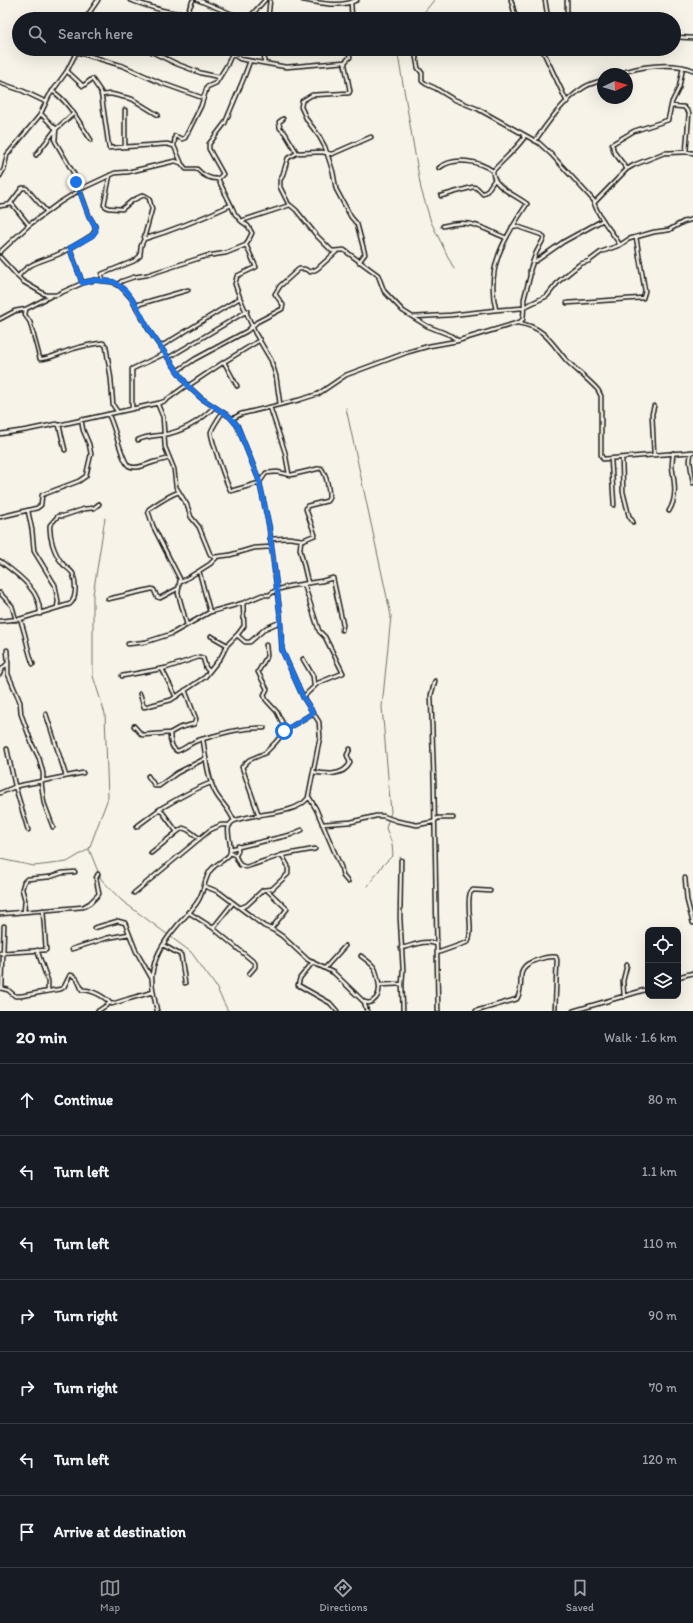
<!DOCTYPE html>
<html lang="en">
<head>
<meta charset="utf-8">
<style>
	:root { --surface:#171b24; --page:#20242c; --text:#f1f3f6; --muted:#9ea1a6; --line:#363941; --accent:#919294 }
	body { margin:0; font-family:Itim,sans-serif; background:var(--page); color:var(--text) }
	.controls { position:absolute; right:12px; bottom:12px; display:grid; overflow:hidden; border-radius:8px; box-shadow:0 4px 16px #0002 }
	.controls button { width:36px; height:36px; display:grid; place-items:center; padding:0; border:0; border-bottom:1px solid var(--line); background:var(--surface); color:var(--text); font:20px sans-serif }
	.compass { position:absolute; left:597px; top:68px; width:36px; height:36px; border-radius:50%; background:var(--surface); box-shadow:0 4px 16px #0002; rotate:86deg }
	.stop { position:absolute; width:12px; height:12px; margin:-9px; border:3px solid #1a73e8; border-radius:50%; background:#fff }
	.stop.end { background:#1a73e8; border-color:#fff; box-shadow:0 1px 4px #0008 }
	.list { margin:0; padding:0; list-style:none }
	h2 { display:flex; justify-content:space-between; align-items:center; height:52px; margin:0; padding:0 16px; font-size:17px }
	h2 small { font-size:13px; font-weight:400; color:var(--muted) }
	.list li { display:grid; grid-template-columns:26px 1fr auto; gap:12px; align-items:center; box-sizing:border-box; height:72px; padding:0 16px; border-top:1px solid var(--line) }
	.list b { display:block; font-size:15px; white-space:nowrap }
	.list em { font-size:13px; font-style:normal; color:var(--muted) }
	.icon { flex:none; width:22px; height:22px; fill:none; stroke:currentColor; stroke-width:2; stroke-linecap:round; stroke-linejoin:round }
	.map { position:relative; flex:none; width:693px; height:1011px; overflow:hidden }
	.search { position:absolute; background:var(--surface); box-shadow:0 4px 16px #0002; left:12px; right:12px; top:12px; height:44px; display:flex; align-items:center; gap:10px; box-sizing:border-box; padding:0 14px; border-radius:22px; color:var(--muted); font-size:15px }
	.sheet { height:556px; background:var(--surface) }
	nav { display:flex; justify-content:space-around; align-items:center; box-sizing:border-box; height:56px; border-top:1px solid var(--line); background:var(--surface); font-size:11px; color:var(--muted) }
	nav a { display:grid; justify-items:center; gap:2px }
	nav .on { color:var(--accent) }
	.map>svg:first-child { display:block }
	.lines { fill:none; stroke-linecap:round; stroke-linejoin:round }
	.stream { stroke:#72716c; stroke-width:1 }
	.minor-casing { stroke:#1c1c1c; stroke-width:5.5 }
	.minor { stroke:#f7f3e8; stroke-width:2.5 }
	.route { stroke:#1a73e8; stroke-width:5 }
</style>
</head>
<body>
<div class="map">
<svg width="693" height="1011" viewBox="0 0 693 1011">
	<rect width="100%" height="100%" fill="#f7f3e8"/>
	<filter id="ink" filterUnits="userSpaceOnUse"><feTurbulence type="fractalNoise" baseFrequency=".025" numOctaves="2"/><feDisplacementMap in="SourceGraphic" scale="8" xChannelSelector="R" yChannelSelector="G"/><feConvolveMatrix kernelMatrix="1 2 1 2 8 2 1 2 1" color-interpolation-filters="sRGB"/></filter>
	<g filter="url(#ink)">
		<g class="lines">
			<path class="stream" d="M419,19L434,0
				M397,49L421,189L431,222L454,269
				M346,408L391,616L382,707L391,812L386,828L392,844L393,855L382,866L368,886
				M105,518L93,595V676L105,714L108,798L89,849L101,879L121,900L191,952L215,985L228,1011
				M0,859L34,866L67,862L89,849"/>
			<g class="minor-casing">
				<path id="minor" d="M130,0C148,6 168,14 187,13L193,0
					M198,0L244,19
					M303,0C322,3 339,8 357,0
					M511,0L516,19
					M545,0L548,19
					M351,3L352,19
					M85,19L98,0
					M248,19L265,0
					M268,19L270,0
					M567,19V0
					M16,31L19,30
					M674,37L693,38
					M67,49L123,66L161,83L203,98
					M146,49L177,64L201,73L219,77
					M348,49L350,57L345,62V65L350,91L349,93L312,95L302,101L301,107L307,120L319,136L325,147L333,172L336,189L351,217L357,224L365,254L359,262
					M542,49L567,102
					M415,52L418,68L422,73V81L426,84L435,88L453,99L478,109L539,143L551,154L595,202
					M232,54L240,59L286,67L345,62
					M264,63L265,49
					M67,71L83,86L92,79L101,92L109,148L167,144L174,146L181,162
					M619,74C639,66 672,62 693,70
					M0,83L23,91L46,102
					M52,91C68,100 80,124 91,140
					M101,95L111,94L132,99L158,115
					M671,106L684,107L689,113L686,152
					M283,119L279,122L280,128L285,133L297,153L322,152L332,154L371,137
					M523,135L524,138C515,150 503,160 493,171C492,187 516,195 527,204C505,237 485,268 496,310L523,308
					M535,141C548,122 563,101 583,88C588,84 597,82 603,80
					M174,146L175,136L182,139L185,138L201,106L207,87L216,83L227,65L234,49
					M125,147V110
					M36,155L56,129L73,114
					M439,168C454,156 479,161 493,171
					M627,169L614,152L612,144L634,131L668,120L672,102L679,88L683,67
					M110,175L104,205L108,208L122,209L133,200L144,195L149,198L152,209L144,238
					M0,176L4,169L7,155L40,115L49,96L67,71L78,49
					M218,179L223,174L209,149V144L225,123L243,80L250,61
					M441,196L473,187L477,188L483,194L487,191L495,179
					M10,204L22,188H26L47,212
					M289,205L280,187V180L282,177L288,158L297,153
					M0,206L12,204L29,225
					M443,226C470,218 482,228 506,238
					M512,227L516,226L542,235L544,238L536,253L530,270V276L524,299V306
					M620,245L629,239L654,232L669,230L683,222L693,219
					M70,248C73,260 79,271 82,283
					M0,252L29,225L59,203L83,188L115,173L128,172L175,161L181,163L186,169H197C203,176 209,179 218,179L231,205
					M0,257L22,281L46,295H56L85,282L95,280L113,282L121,287L131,298L150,332L188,386L201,398L230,417L237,425L259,480L269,526L280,614L282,650L303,697L319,722L320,737L308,798C295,816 253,812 234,821C221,827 235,846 229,855C224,861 215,864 210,871C204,880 204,892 198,901C192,911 183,918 176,927C165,940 154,957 152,975C151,987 155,1000 157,1011
					M533,261H536L563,242L603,220
					M18,277C28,262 44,261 59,254C70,249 81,242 92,235L95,231V226L89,216L74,174L55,141L56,129L41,114
					M102,280V274L134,261L140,256L141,246L144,239C174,230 203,218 231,205L235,214L241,221L290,205L296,210L317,236L332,251L344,250L378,275L384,291L403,311L427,326L450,335L457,340
					M117,285L122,281L134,277L147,275L206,256L226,253L246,245L252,233L248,226L241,221
					M240,298L235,284L237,276L256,267L246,245
					M567,303L643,298L645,291L636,237
					M136,305L188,290
					M26,309L25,315L30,322L40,359C49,359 58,354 67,351C75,348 95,343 103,343L106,346L111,379L113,405L117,411
					M413,317L451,315L496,310
					M0,319L15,311L26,309L51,296
					M518,323C544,327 550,341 566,360C576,370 588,379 598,390L601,396V455L603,459L693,452
					M160,347L240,298L255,333L271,360L276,376L280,404
					M168,358L247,311
					M224,362L237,386
					M177,371L195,359L247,331L257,322L282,309L283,305L275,294L280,286L299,269H305L310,272L317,269L336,252
					M187,385L165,401L159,403L158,405L163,417L165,447L174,469L176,487L187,505L191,517L199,527L210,554L214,557L230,555L254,548L271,547
					M188,386L224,362L260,340
					M654,406L652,414L654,455
					M270,407L285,452L289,474
					M132,409V369L164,354
					M222,413C220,416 212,428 211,432C211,439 227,486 231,491L259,483L266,473L277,472L291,475L321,468C327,475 329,490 329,498L327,501L307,506L306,509L315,535L303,540L289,538L270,539
					M108,414C114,423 122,462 129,466C137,470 147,464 154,462C159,461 164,460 169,458
					M232,419L241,414L299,400L318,394L346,375L408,352L429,346L457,341L520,322L523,319L524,307L547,296L559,281L580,264L589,261L601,252L620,245C612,231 599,219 594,203L627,169L634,165L664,153L687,152L693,153
					M0,434L27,430L56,424L59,425
					M138,440C146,436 153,436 162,435C182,432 199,422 213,408
					M65,450L59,425L159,403
					M691,452L690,461L693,483
					M622,458L623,492L629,516L633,522
					M611,459L614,505
					M179,492C169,495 158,503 149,509L148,511L153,526L180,579L178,593L187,625
					M28,511L32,530L34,551L55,585L58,601L57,608
					M669,511C678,497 674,481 672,466C672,462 673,457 673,453
					M0,517L37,508L41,505L42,495L79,481L86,476L91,454L89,444L83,430L81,419
					M301,540L300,549L308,583
					M0,561C17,574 41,590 40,614
					M199,571L210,564L216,558
					M181,582L199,571L210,612
					M0,593L12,606L16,620
					M108,599L152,589L154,590L157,597L160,598L179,588
					M20,619C26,634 27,649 33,664
					M0,621L20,619L70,604C77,598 76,583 73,574C71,570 65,567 62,563C54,553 49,537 50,525L58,516H63L84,509L94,508L99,504
					M237,635L245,642H250L266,628L280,622
					M211,636L227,645
					M128,644L146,642L171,634L210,612L243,603L262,595H269L276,590L290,586L322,581L333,578L343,625L342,630
					M266,645L267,656L258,672L267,689L264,695L266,700L277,712L286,730
					M303,659L313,676L314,685
					M8,663V674L20,702L21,714L32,744L39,758L43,773V781
					M162,669L176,697
					M0,674L1,670L8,663L7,650
					M122,676L166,668L199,657L203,658L206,668L209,671
					M435,681L431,695L434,784L438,1011
					M140,694L144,707L171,700L205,677L221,657L227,645L238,634L244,626L243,603
					M303,697L318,683L343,673L325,637L319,631L304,584
					M46,714L66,776
					M134,726L142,735L170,733L179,728L194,724L196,719L185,690
					M170,733C170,740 171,748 177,751C185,749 191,742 199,740C221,734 241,727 264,728
					M203,740C206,757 207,776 215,792C220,802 229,808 234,821
					M7,749L15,786L28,830
					M313,772C325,774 343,777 350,763L347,755L350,749
					M148,776L155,786H159L177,773L206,758
					M41,781L44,803L53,827
					M0,793L17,786L83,773
					M309,797L316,809L341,867L343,876L348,882
					M160,809C177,799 193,789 211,783
					M259,816L242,767L249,760L265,753L275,743L286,730L313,713
					M322,824L351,822L376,816H383L397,821L417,825L433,822L438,818H453
					M136,827L160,809L177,832L183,828L188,830L199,838
					M230,849L290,835L302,830
					M151,853L177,832
					M230,853L235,855L240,865L246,867L282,855L315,849
					M236,855L238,851V846
					M401,860L400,918L403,970L402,984L403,1011
					M685,878L687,900L693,923
					M204,886L219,892L264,926L273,930L282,936L308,960L334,973L364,1002L367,1011
					M267,890L287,909L271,929
					M134,893L210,830L221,825H230
					M240,908L247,905L263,890L272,889L288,874V866L282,855
					M24,912L25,900L22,889L24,882L27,879L50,877L62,873L75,872
					M188,912L213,928L255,963V967L249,974
					M0,914L83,907L90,903L99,894L96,878L98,874
					M94,928L118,921L125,923L136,951L152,979
					M213,928L233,903
					M163,945L181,955L185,983
					M401,948C413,946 424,939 436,944
					M72,949L107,938L129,934
					M37,950L48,981V990
					M0,953L46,950L43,910
					M437,953L468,942C474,929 466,908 470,893L473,890L490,891
					M361,956C376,967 376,967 379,985
					M313,962L300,978L298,985L330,1003L337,1011
					M325,968L345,946
					M678,977L693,973
					M0,988L8,990L15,996H21L61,989L64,987L70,975C78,976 79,984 82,990C91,989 105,997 110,1003
					M2,988L4,926
					M624,997L623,981L627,965
					M364,1002L369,1003C377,1000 380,993 379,985L402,984
					M98,1011L110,1003L112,1004L128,999L153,992
					M476,1011L517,999C527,981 511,968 537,960C543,958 549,956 556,957L557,960L555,1011
					M573,1011L648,989"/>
			</g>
			<use href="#minor" class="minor"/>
		</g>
	</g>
	<g class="lines" filter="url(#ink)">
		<path class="route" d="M76,182L89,216L95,226L96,231L92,236L70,248C73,260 79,271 82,283L95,280L114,282L126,291L136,305L150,332L188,386L201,398L230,417L237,425L259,480L269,526L280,614L282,650L303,697L313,713L284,731"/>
	</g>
</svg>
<div class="controls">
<button><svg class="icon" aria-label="locate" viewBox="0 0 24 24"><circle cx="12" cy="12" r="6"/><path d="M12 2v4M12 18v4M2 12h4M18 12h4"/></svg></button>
<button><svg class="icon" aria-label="layers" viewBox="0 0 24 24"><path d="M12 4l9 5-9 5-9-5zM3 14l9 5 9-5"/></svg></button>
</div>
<svg class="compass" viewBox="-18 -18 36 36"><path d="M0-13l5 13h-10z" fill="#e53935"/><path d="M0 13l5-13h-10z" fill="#9ea1a6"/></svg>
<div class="stop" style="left:284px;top:731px"></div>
<div class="stop end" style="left:76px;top:182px"></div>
<div class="search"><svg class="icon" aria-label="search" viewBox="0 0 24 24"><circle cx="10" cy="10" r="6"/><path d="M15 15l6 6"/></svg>Search here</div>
</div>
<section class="sheet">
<h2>20 min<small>Walk · 1.6 km</small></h2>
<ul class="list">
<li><svg class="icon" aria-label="ahead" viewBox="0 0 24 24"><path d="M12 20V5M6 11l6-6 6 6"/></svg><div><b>Continue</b></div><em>80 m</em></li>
<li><svg class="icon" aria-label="left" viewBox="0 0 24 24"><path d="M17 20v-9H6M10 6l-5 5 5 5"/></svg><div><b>Turn left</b></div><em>1.1 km</em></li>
<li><svg class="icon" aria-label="left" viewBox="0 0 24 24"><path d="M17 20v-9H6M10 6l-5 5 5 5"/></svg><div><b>Turn left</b></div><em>110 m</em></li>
<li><svg class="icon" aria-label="right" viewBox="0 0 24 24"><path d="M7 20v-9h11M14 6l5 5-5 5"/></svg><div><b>Turn right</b></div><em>90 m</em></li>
<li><svg class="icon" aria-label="right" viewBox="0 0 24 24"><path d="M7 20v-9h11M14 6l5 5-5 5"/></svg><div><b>Turn right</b></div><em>70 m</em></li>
<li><svg class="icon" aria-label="left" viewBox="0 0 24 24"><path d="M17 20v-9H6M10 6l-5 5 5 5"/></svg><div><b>Turn left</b></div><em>120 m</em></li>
<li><svg class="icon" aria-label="arrive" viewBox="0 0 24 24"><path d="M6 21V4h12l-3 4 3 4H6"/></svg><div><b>Arrive at destination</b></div></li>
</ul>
</section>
<nav>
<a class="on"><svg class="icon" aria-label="map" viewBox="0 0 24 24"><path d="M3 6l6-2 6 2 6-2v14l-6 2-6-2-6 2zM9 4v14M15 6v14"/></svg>Map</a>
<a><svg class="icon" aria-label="directions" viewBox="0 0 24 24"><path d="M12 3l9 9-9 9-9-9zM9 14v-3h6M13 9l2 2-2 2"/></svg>Directions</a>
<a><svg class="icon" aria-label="saved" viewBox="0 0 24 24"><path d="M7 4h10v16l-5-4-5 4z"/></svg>Saved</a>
</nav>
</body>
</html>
